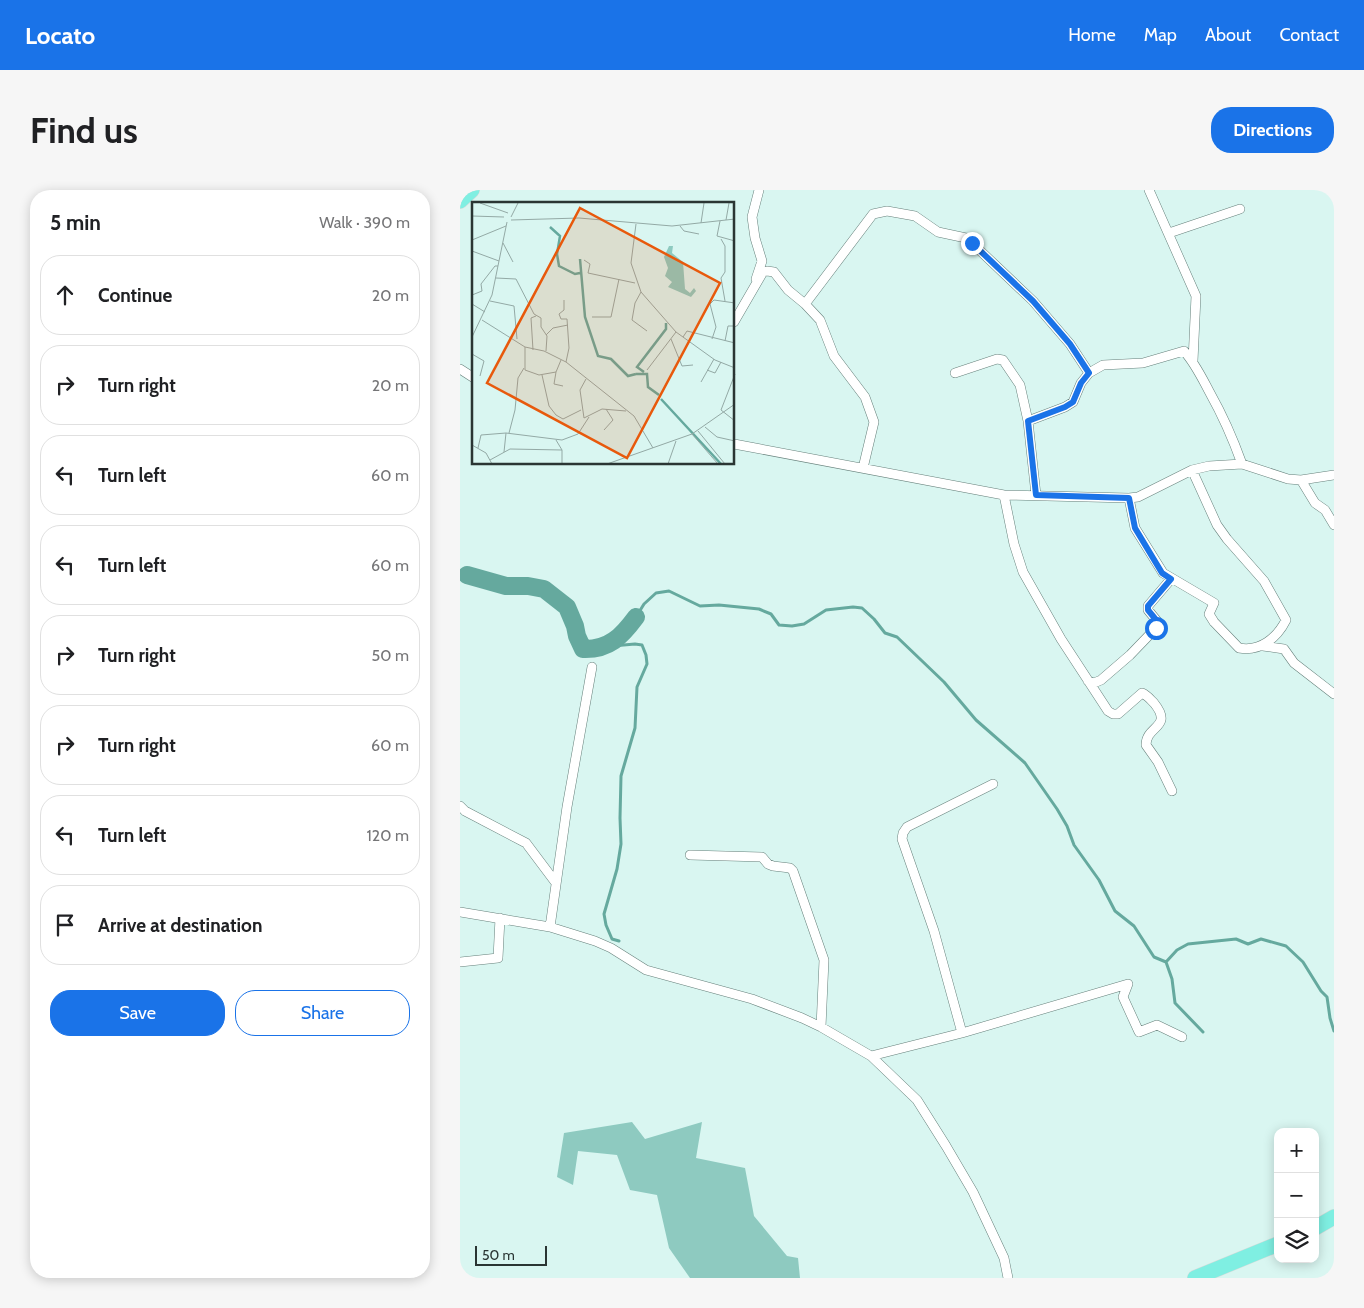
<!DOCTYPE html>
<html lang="en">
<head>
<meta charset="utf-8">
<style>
	:root { --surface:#fff; --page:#f6f6f6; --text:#202124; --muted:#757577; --line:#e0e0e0; --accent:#1a73e8 }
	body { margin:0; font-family:Cabin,sans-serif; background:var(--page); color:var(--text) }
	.controls { position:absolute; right:15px; bottom:15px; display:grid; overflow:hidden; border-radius:10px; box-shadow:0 2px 12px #0003 }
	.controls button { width:45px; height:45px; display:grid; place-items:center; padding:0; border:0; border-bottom:1px solid var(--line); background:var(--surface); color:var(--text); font:25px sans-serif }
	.scale { position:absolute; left:15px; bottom:12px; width:72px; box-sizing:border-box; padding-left:5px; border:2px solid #2a3533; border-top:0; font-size:14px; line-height:18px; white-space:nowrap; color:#2a3533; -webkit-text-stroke:4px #d9f6f1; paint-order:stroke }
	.stop { position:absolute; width:15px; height:15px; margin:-11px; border:4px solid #1a73e8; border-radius:50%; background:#fff }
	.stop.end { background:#1a73e8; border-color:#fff; box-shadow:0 1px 5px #0008 }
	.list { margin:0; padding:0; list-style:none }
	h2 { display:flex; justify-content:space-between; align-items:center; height:65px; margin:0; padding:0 20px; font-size:21px }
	h2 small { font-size:16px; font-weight:400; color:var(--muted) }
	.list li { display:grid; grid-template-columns:32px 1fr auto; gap:15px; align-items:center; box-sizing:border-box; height:80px; margin:0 10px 10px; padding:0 10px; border:1px solid var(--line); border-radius:20px }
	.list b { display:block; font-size:19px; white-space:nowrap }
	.list em { font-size:16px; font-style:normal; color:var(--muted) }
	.actions { display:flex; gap:10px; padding:15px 20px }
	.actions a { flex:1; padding:11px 0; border:1px solid var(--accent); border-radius:20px; text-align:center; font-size:18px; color:var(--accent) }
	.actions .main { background:var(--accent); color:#fff }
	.icon { flex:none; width:28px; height:28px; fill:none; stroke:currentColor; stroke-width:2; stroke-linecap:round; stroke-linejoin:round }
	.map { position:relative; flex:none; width:874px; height:1088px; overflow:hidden; border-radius:20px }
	header { display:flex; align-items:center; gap:30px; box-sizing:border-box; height:70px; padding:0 25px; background:var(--accent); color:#fff }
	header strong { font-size:24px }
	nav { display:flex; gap:28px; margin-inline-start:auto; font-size:18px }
	.intro { display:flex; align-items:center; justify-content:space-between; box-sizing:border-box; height:120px; padding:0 30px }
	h1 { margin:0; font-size:35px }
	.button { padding:12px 22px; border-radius:20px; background:var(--accent); color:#fff; font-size:18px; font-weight:700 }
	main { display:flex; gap:30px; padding:0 30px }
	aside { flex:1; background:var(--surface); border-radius:20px; box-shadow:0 2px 12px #0003 }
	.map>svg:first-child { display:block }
	.green { fill:#8ecac0 }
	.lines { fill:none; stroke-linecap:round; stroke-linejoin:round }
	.stream { stroke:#65a99e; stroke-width:3 }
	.river { stroke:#65a99e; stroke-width:18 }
	.minor-casing { stroke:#66807b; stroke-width:10 }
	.primary-casing { stroke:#d9dbda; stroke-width:16 }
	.minor { stroke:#fff; stroke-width:9 }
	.primary { stroke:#7fefe2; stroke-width:15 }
	.route { stroke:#1a73e8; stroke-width:6 }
	.inset-river { fill:none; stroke:#65a99e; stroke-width:2.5 }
	.inset-road { fill:none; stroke:#93a9a5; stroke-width:1 }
	.view { fill:#e8590c; fill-opacity:0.15; stroke:#e8590c; stroke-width:2.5 }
	.inset-edge { fill:none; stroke:#2a3533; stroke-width:2.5 }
</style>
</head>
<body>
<header>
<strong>Locato</strong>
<nav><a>Home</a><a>Map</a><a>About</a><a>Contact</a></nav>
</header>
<div class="intro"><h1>Find us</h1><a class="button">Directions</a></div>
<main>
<aside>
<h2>5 min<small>Walk · 390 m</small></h2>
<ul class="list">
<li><svg class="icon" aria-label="ahead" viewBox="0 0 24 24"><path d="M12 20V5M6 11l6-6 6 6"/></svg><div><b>Continue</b></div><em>20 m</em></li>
<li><svg class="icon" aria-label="right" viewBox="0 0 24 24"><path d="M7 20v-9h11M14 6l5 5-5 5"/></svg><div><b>Turn right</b></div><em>20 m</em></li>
<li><svg class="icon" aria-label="left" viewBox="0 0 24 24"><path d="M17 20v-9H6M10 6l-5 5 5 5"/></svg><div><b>Turn left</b></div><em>60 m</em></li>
<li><svg class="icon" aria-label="left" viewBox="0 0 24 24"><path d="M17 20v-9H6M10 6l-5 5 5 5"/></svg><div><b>Turn left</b></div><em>60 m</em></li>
<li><svg class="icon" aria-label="right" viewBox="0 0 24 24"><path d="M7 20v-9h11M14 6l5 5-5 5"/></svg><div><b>Turn right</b></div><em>50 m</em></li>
<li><svg class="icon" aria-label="right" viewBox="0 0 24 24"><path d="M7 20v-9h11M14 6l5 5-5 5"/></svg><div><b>Turn right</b></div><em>60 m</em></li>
<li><svg class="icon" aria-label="left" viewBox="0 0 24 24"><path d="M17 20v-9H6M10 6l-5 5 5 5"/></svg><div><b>Turn left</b></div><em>120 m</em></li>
<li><svg class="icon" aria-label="arrive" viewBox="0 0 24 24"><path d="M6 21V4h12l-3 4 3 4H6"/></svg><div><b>Arrive at destination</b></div></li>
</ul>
<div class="actions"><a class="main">Save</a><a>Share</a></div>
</aside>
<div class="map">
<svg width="874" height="1088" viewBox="0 0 874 1088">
	<rect width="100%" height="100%" fill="#d9f6f1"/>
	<path class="green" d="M172,932L185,949L242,932L236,968L285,978L294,1026L327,1066L338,1068L340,1088H230L209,1058L197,1005L170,1000L157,965L118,961L113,995L97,987L104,943Z"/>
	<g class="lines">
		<path class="stream" d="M176,427L184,414L196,403L209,401L240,416L259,415L299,419L311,424L319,435L332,436L344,434L366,420L393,417L402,418L414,429L425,443L437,447L484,492L516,530L565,573L597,619L607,636L614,655L639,690L655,721L674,736L694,767L706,772L712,789L715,813L743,842
			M141,457L175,454L182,455L186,465L187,474L177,497L175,538L161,586L160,628L161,654L157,679L144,724L146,735L152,749L159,751
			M706,772L717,760L728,754L776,749L788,754L801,749L826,756L843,772L861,801L867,807L870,828L874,841"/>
		<path class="river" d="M7,385L46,396H68L84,399L107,417L115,436L117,446L123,459C149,460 162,446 176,427"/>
		<g class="minor-casing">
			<path id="minor" d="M689,0L736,106L733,171
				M709,43L780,19
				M296,89L302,71L295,48L292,27L299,0
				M345,114L413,24L427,21L455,26L478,42L506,48L512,53L573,111L610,154L629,183
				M274,132L303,82L307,81L314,82L328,100L345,114L360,130L374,166L405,207L414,232L403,278
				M0,179L14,188
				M495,183L537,169L543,170L560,195L568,231
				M274,254L544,305L669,308L678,307L732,280L749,276L782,274L828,289L841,290L874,285
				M841,290L855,313L865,320L874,335
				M544,305L554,354L563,382L601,449L648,521L653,524H658L682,503C687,505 690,509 694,513C714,538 686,535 686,555L698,572L712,601
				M576,305L568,231L605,217L613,212L621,193L629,183L643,175L683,173L724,161C735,173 742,188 750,203C763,226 773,249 782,274
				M669,308L675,338L703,383L754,413L749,424L754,432L779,458C800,462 817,448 826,430L804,391L767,349L757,335L732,280
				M803,456L824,459L834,473L874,504
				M628,491L634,493L641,490L670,465L696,438L697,431L688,420V416L711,389
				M0,616L5,621L66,653L96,693
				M230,665L302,667L308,674L313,676L330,678L333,681L364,770L361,837
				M0,722L90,737L135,751L151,758L186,780L292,809L342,828L361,837L411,866L457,910L486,956L513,1002L544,1068L548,1088
				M90,737L107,617L132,477
				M0,772L38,768L40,728
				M502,843L474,741L442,649L443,643L447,637L533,594
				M411,866L502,843L668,794L663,807L679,842L697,835L722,847"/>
		</g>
		<g class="primary-casing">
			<path id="primary" d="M0,11L12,0
				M855,1038L874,1027
				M735,1088L818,1054"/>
		</g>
		<use href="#minor" class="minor"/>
		<use href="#primary" class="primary"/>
	</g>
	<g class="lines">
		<path class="route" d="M512,53L573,111L610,154L629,183L621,193L613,212L605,217L568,231L576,305L669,308L675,338L702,383L711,389L688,416V420L697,431L696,438"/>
	</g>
	<g transform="translate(12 12)">
		<rect width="262" height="262" fill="#d9f6f1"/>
		<path d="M197,44H201L200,51L211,60L213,87L218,91L222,86L224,89L219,95L196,85L200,80L193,74L196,66L192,55Z" fill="#8ecac0"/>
		<path class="inset-river" d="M78,25L88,34L85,52L87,64L103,72L108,71M108,57L113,115L126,154L139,157L156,174L164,172M172,170L165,165L194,127V121M164,172H175L176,185L187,193M189,197L249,262"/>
		<path class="inset-road" d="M8,1L36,11M0,14L32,15M39,15L46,1M39,18L107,16L200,24L263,17M254,18L257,1M248,19L245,34L263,39M229,21L232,1M164,22L159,61L169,90L204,130L243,158L263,166M208,24L212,29L227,32M249,37L253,44V70L249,76L253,99M0,38L34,24M31,41L41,60M0,49L27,59M112,58L118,62L116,71L163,81M24,76L44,77L62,112L69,116V125L75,134L74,149M169,90L163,101L160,118L175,129M0,93L10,89L9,82L23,64H26M92,98V108L87,112L89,117H95L97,146L94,160M18,99L42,104L45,137M0,102L13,110M120,115H139L147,77M10,118L53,145L72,149L94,160L162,214L181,246M74,133L81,126L96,123M0,135L20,93L35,20M211,135L215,129L263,141M199,137L210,164L221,163M240,137L244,125L238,102L242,98L263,101M253,139L256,124H263M53,145V168L67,173L84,170L89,158M61,148L59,116L64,114M0,152L12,159L8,174M175,168L204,130M235,168L243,171L249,160M84,170L82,182L91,184M263,172L249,208L263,219M70,173L77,204L84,213L91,217L109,208M114,177L108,188L112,216L130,207L154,209M229,180L242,157M233,225L245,235L263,239M132,228L141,218L134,207M226,229L253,262M37,231L43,208L46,176L52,166M220,232L246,262M84,238L90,248V262M0,243L14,251L20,262M6,246L9,233L34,231M32,250L34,231L90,238L106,232L117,215M18,258L38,247L90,248M135,262L220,232L263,202M196,262L204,239"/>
		<path class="view" d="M108,6L248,81L155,256L15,181Z"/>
		<rect width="262" height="262" class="inset-edge"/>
	</g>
</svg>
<div class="controls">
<button>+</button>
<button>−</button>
<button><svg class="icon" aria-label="layers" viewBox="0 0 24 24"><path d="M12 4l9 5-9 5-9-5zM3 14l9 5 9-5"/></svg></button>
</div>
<div class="scale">50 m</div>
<div class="stop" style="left:696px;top:438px"></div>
<div class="stop end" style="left:512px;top:53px"></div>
</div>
</main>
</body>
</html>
